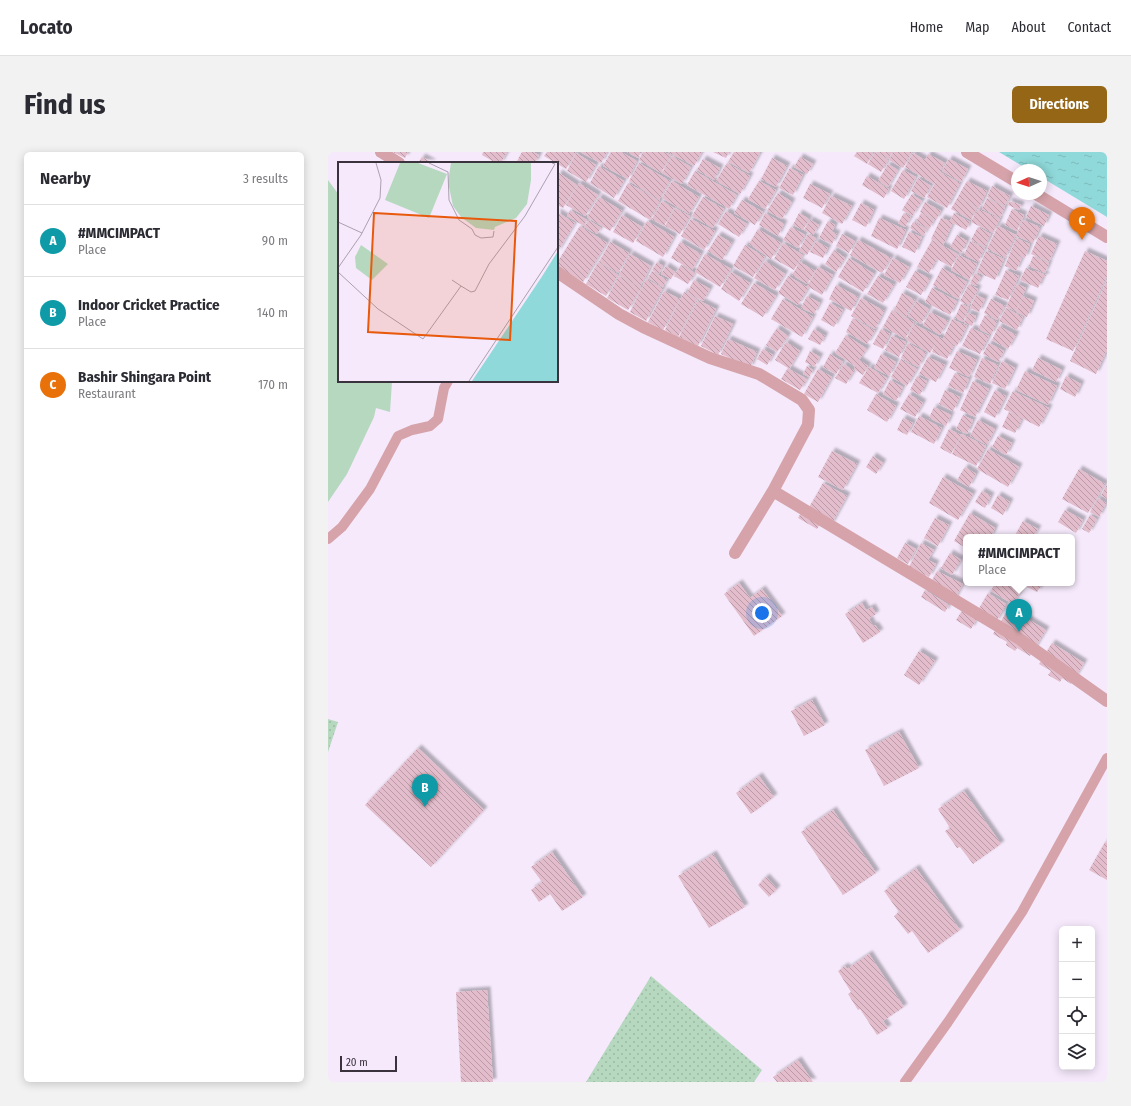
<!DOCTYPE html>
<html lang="en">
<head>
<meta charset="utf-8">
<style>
	:root { --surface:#fff; --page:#f2f2f3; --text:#2b2b33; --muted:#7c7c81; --line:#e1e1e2; --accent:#956615 }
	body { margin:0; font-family:"Fira Sans Condensed",sans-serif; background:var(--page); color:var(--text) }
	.controls { position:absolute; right:12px; bottom:12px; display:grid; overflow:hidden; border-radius:6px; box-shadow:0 2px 10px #0003 }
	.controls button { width:36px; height:36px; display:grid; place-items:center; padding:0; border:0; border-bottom:1px solid var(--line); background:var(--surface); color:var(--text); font:20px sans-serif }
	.compass { position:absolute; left:683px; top:12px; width:36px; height:36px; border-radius:50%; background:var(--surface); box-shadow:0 2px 10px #0003; rotate:267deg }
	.scale { position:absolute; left:12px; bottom:10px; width:57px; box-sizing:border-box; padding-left:4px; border:2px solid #3a323d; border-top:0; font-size:11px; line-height:14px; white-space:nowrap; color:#3a323d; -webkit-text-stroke:3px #f5e9fb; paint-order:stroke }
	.you { position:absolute; left:434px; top:461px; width:14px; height:14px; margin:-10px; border:3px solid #fff; border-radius:50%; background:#1a73e8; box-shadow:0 0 0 6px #1a73e833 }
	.badge { display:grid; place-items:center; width:26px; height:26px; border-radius:50%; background:var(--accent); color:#fff; font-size:13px; font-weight:700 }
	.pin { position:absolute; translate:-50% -33px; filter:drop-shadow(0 1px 2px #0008) }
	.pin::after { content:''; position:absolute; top:21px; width:14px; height:12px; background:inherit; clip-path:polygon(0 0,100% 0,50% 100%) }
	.popup { position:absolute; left:635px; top:382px; width:112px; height:52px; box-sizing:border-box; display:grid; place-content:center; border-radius:6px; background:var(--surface); filter:drop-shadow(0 1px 3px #0005); font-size:13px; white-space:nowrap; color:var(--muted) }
	.popup b { font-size:15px; color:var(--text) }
	.popup::after { content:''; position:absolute; left:50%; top:100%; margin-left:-8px; border:8px solid transparent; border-top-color:var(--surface) }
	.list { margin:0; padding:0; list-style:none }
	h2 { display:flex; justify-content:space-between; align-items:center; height:52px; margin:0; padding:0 16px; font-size:17px }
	h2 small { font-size:13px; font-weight:400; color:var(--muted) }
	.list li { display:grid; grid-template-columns:26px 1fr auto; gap:12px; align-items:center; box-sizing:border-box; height:72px; padding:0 16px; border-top:1px solid var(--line) }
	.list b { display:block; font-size:15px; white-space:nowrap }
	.list p { margin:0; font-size:13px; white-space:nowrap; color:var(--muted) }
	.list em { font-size:13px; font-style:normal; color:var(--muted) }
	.icon { flex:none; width:22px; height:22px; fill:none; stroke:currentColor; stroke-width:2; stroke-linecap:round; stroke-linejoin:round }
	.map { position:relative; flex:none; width:779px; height:930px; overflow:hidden; border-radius:6px }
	header { display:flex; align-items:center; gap:24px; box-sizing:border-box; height:56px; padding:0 20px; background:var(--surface); border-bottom:1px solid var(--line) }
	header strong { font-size:19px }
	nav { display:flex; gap:22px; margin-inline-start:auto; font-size:14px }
	.intro { display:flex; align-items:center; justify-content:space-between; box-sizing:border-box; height:96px; padding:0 24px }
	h1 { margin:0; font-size:28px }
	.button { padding:10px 18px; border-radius:6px; background:var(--accent); color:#fff; font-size:14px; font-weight:700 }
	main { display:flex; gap:24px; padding:0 24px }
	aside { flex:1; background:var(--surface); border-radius:6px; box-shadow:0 2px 10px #0003 }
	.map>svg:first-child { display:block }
	.park { fill:url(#park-dots) }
	.pitch { fill:#b5d8bf }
	.water { fill:url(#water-ripples) }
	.building { fill:url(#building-back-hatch); filter:url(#shadow) }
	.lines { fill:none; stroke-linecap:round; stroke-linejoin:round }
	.lane { stroke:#d5a3a9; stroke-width:10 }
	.street { stroke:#d5a3a9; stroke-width:12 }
	.inset-road { fill:none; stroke:#aaa0af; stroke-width:1 }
	.view { fill:#e8590c; fill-opacity:0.15; stroke:#e8590c; stroke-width:2 }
	.inset-edge { fill:none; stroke:#3a323d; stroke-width:2 }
</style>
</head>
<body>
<header>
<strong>Locato</strong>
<nav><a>Home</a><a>Map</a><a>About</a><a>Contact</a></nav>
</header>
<div class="intro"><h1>Find us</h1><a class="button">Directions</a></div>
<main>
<aside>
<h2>Nearby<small>3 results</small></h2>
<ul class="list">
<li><span class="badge" style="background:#0f9aa8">A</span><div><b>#MMCIMPACT</b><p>Place</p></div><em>90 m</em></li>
<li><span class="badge" style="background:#0f9aa8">B</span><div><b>Indoor Cricket Practice</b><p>Place</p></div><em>140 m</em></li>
<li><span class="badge" style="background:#e8710a">C</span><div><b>Bashir Shingara Point</b><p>Restaurant</p></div><em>170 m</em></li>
</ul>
</aside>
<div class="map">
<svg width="779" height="930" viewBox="0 0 779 930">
	<defs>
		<pattern id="park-dots" width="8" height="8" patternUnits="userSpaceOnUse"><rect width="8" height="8" fill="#b5d8bf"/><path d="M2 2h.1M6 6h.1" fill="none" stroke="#9cbaa5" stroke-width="1.8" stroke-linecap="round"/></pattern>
		<pattern id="water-ripples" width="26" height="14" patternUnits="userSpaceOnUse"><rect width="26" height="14" fill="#90d9da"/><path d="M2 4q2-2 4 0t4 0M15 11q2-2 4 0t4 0" fill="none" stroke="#7dbbbc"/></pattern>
		<pattern id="building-back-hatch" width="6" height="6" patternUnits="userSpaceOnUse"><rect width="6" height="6" fill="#e3bdcb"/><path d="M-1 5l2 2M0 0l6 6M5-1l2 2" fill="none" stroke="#b99aa6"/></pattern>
		<filter id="shadow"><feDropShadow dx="3.5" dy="-3.5" stdDeviation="1" flood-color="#0004"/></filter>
	</defs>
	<rect width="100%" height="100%" fill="#f5e9fb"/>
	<path class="park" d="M0,567L10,570L0,600Z
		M323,824L434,918L426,930H258Z"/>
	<path class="pitch" d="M0,28L11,43V229H64L62,260L48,256L46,265L19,322L0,350Z"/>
	<path class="water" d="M671,0H779V65L713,25V18H701Z"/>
	<path class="building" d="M65,0H80L77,6Z
		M155,0H179L173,11H168L154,3Z
		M194,0H205L211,3L207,11H188Z
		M219,0H248L238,17L216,4Z
		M252,0H279L273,11Z
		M283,0H293L309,9L300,27L275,14Z
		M299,0H313L310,6Z
		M315,0H336L343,3L333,21L311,8Z
		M340,0H374L366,14Z
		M385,0H401L398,6Z
		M406,0H432V1L421,21L400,10Z
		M529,0H543L545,1L539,12L526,4Z
		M547,0L560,8L553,20L540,12Z
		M548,0H564L560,7Z
		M565,0H584L575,16L561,8Z
		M248,1L268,13L258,30L239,19Z
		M585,1L597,8L600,2L617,11L612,20L632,31L619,56L599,45L609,28L606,32L577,15Z
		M344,4L363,15L354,32L334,21Z
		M94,5L105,11H90Z
		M472,5L485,12L479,22L466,15Z
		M444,6L459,14L448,35L433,27Z
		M375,7L392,16L386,28L369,18Z
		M621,7L640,17L633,30L614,19Z
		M311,11L342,29L331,48L301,29Z
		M399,11L422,24L412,42L388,29Z
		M560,12L570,18L560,35L550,29Z
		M271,14L296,29L286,46L262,31Z
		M462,16L475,23L465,43L451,36Z
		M575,18L588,25L576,47L563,39Z
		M367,19L409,43L401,57L359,33Z
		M231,21L249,33L235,56L229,53V24Z
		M539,24L561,37L556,46L534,33Z
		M590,26L603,34L596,46L583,39Z
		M344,29L371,45L361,62L334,46Z
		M431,29L448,38L437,57L420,47Z
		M639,29L659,39L651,56L630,45Z
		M251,31L270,43L257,64L238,53Z
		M300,31L332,49L322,68L290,49Z
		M482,32L502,42L494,56L475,46Z
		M664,34L682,44L677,54L659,45Z
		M450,41L464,50L454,67L439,59Z
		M584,42L594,49L584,64L574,58Z
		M503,44L524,54L514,72L494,61Z
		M271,45L294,59L282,79L259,65Z
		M375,45L396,57L385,76L364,64Z
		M630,45L649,56L643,68L623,57Z
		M659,46L677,55L672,66L654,57Z
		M414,48L435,60L427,73L406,61Z
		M334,49L346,56L336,74L324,67Z
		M681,49L693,53L691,58L680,53Z
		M597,50L613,59L608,68L592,60Z
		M533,51L546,58L538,75L524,68Z
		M703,54L721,63L716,74L698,65Z
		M347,56L362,64L352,82L337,74Z
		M650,57L672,67L665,81L643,70Z
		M684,57L696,63L689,79L677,73Z
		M242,58L259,68L256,74L239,64Z
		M398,59L419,72L411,85L390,72Z
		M229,60L247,71L229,101Z
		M437,61L456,72L450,84L431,73Z
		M471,61L481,67L475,78L465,73Z
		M576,61L583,65L577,75L570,71Z
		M593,61L606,68L601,77L588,70Z
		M626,61L642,70L638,78L625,71L615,93L603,87L613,66L622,69Z
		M294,63L314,75L305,91L285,80Z
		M551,66L578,78L569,97L543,84Z
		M363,67L387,79L376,98L353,84Z
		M261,68L273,76L269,82L256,75Z
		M482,68L491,73L485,83L476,78Z
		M695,68L712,75L705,91L688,84Z
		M319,69L346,85L335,105L308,89Z
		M500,69L507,73L504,80L509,82L504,92L491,86Z
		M585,70L599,77L595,84L582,76Z
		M252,74L279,91L255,130L229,114V111Z
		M670,74L688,83L677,106L659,97Z
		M463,75L477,83L470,96L455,88Z
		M650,75L663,82L657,95L643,88Z
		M430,77L453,91L443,107L421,92Z
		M581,80L594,85L587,101L574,95Z
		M480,82L488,86L479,103L471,99Z
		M514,82L527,89L521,101L508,94Z
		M390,83L404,91L394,108L380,99Z
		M629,83L639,89L633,101L622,95Z
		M711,84L729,92L721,110L703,102Z
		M688,86L702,92L697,106L686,102L694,106L688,119L677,114Z
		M530,88L563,106L554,121L522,103Z
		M604,88L630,102L623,115L609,107L601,121L589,115Z
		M488,89L500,96L495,106L482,100Z
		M642,89L657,96L650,110L636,103Z
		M282,90L301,101L290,121L271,110Z
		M352,90L373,102L364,118L343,106Z
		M455,91L475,103L466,118L446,107Z
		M417,93L437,105L425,125L405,114Z
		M506,98L517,106L508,120L497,112Z
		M658,99L676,107L667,128L649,120Z
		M757,99L779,109V124L745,199L718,187Z
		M302,102L323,114L312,135L291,123Z
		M377,102L403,117L392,135L367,120Z
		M631,103L649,112L641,128L623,118Z
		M705,104L721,111L717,121L701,114Z
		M521,106L546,122L535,140L510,125Z
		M565,106L581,115L572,131L556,123Z
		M437,109L457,122L447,138L426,126Z
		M270,110L290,123L278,144L258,132Z
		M329,110L335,114L331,122L324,118Z
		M472,110L487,119L479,132L464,123Z
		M353,113L367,121L360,132L346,124Z
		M338,114L347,120L343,127L333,122Z
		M490,115L505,123L494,143L481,135L470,153L450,141L460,124L479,135Z
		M614,116L639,130L630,147L605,133Z
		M698,116L706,120V118L718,123L717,125H715L710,136L692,128Z
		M678,118L691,124L680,148L667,143Z
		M324,119L339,128L335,135L320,126Z
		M587,119L602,127L593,143L578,135Z
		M403,120L422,131L411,149L393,137Z
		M647,121L653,125L648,134L642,131Z
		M291,124L313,136L300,158L279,146Z
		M550,124L566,133L555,151L539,142Z
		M318,127L335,136L318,169L302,160Z
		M366,128L382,137L375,149L359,141Z
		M779,128V198L768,222L742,209Z
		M426,131L448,144L435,165L413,152Z
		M641,132L650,137L641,154L632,149Z
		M689,132L698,136L688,159L678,155Z
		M508,133L530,145L523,159L501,147Z
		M604,136L629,149L622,163L597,150Z
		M336,139L352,147L335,178L320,170Z
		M356,140L369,147L350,185L337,178Z
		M574,141L587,148L578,165L566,158Z
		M648,143L657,147L651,160L642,156Z
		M479,144L492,151L486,162L473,156Z
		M695,144L706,149L699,165L688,160Z
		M533,146L556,159L547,177L523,164Z
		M455,147L485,165L474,185L443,167Z
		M663,147L677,154L669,168L656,161Z
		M370,148L388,157L370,194L351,185Z
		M588,149L601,157L593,172L580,164Z
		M502,151L515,158L506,175L493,168Z
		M633,152L641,155L635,170L627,166Z
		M678,156L695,165L689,178L671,169Z
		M564,158L586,170L577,187L555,175Z
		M602,160L620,169L612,183L595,173Z
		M640,161L648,164L644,174L636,171Z
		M657,163L669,170L663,183L650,177Z
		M387,164L405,172L390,203L373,194Z
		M525,166L547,179L539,192L518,180Z
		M624,167L639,174L629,194L615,187Z
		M586,172L626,193L619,207L604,200L609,189L602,201L578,188Z
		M671,174L688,183L680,197L664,188Z
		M449,176L460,184L449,200L438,193Z
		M643,176L661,184L652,202L634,194Z
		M486,177L497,184L492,193L480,187Z
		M553,177L562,182L555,197L545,192Z
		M518,183L539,197L531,208L540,214L535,223L526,217L527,214L507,201Z
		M564,184L578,190L571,205L557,198Z
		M400,187L429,200L422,216L393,202Z
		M458,190L472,199L461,217L479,227L472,238L453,227L460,216L447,208Z
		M580,191L598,201L591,214L590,215L573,206Z
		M661,191L676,199L670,210L655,202Z
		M435,197L445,203L439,213L429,207Z
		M482,199L492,205L486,215L477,210Z
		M629,199L649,208L641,225L621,216Z
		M502,202L515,210L508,222L495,215Z
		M553,202L568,210L561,224L546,216Z
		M600,205L617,213L608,230L591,222Z
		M654,206L670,213L662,232L646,225Z
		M710,206L734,218L728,230L704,218Z
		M573,207L589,217L579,234L563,225Z
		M674,209L687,216L677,237L664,231Z
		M516,212L526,219L518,232L507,226Z
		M479,214L485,218L481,225L475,222Z
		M541,215L559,226L550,241L531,231Z
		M490,217L504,225L490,250L476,242Z
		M697,219L729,234L720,253L688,238Z
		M627,221L641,227L635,241L620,234Z
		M589,224L599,229L592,243L582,238Z
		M738,224L753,232L747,245L732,237Z
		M562,228L575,235L568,249L555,242Z
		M645,229L661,237L647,265L632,258Z
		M617,238L632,245L625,259L611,252Z
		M667,238L678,244L667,266L656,260Z
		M685,239L721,256L711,275L676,257Z
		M548,242L568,254L559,270L539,258Z
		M581,242L595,251L587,265L572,257Z
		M606,255L623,263L618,274L601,266Z
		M681,260L694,267L687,281L674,275Z
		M635,263L645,268L639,282L628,277Z
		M591,264L614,276L606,292L583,280Z
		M575,266L585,271L579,283L569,278Z
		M650,268L667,277L659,293L642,284Z
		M621,277L633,283L623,302L612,296Z
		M634,282L658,294L648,314L624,302Z
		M670,284L684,291L678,303L664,295Z
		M660,297L691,315L680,335L649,317Z
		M504,299L529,312L515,338L490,325Z
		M545,304L555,311L548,322L538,315Z
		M637,315L648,322L641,335L629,328Z
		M751,317L777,332L760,361L734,347Z
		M615,325L645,342L630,368L601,351Z
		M495,331L519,344L503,373L479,359Z
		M778,334H779V347L773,343Z
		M654,339L663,344L657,356L647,350Z
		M670,343L682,350L675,363L663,356Z
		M770,346L778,351L771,365L762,360Z
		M737,358L755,368L748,381L730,370Z
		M474,359L493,370L489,377L470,366Z
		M642,361L667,376L663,385H638V396L626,389Z
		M762,363L769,367L761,381L754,377Z
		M607,366L621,373L610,394L596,386Z
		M695,369L710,377L705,385H686Z
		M577,391L588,397L580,412L569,406Z
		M593,391L606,398L600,408L608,412L601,425L581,415Z
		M622,401L633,408L624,423L613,416Z
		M609,419L635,432L625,450L600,436Z
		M411,431L422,446L434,437L454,464L426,484L396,442Z
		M667,431H698L685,452L663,439Z
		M701,431H715L709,440L699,435Z
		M597,438L621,453L617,460L593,445Z
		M660,441L678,452L668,470L649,460Z
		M534,451L538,458L544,455L548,462L541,467L545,474L547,473L552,480L535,491L517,462Z
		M636,456L650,465L643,477L628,468Z
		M681,456L718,478L702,504L689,496L687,499L678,493L679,490L665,482Z
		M724,491L756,511L743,532L734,526L732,530L720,523L723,519L711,512Z
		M591,499L607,509L591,533L576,523Z
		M484,548L497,573L476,584L463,559Z
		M571,580L591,616L556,634L537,598Z
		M90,596L156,658L103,715L37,653Z
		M431,624L446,645L423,662L408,641Z
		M636,639L673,692L645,712L632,695L629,696L617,679L622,676L610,657Z
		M505,658L548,721L515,743L473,680Z
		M777,690L779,691V728L761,718Z
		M224,700L255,745L234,759L222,742L211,750L203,738L214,730L203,715Z
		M385,702L417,755L381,776L350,724Z
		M588,716L632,778L600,801L584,779L580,782L566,764L571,760L556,739Z
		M438,725L449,737L441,745L430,733Z
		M541,802L576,855L555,869L560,876L549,883L532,857L530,858L520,842L523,840L510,819L517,814L519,817Z
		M159,838L165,930H133L128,840Z
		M470,908L485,930H449L445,925Z"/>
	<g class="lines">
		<path class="lane" d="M0,387L14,375L42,337L70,284L84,278L102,274L110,267L116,236L120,229
			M577,930L620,870L694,760L779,606"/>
		<path class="street" d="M53,0L71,11
			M639,0L689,30
			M708,42L779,85
			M229,120L291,162L315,175L382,206L431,222L474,248L481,258L480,273L445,339
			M407,401L445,339L690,486L779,549"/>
	</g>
	<g transform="translate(10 10)">
		<rect width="220" height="220" fill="#f5e9fb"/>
		<path d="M62,1H80L109,12L91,56L47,38ZM23,83L50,102L34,118L18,106L17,95Z" fill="#b5d8bf"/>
		<path d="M113,1H193V18L189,42L178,56L157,65L156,68L138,66L123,55L115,44L110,20Z" fill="#b5d8bf"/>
		<path d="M220,89V219H134L203,116Z" fill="#90d9da"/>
		<path class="inset-road" d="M91,1L110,10L111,38L121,58L134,67L137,73L143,76L155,75L156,69M0,60L24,71M0,106L23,73L42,36L43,18L38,1M0,110L40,147L85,177L123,124L114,118M123,124L133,130L137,129L151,102L187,54L217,2L214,1M131,219L220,85"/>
		<path class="view" d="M36,51L178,59L172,178L30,170Z"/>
		<rect width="220" height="220" class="inset-edge"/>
	</g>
</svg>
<div class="controls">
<button>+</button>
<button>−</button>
<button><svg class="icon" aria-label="locate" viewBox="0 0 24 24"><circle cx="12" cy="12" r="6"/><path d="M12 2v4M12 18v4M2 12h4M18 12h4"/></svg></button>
<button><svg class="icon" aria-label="layers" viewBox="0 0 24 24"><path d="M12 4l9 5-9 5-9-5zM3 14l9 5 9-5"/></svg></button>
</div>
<svg class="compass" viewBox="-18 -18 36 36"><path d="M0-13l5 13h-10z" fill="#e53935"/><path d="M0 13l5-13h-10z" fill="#7c7c81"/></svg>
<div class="scale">20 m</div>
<div class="you"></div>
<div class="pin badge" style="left:691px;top:480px;background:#0f9aa8">A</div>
<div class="popup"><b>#MMCIMPACT</b>Place</div>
<div class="pin badge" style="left:97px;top:655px;background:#0f9aa8">B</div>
<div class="pin badge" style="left:754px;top:88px;background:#e8710a">C</div>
</div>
</main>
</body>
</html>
